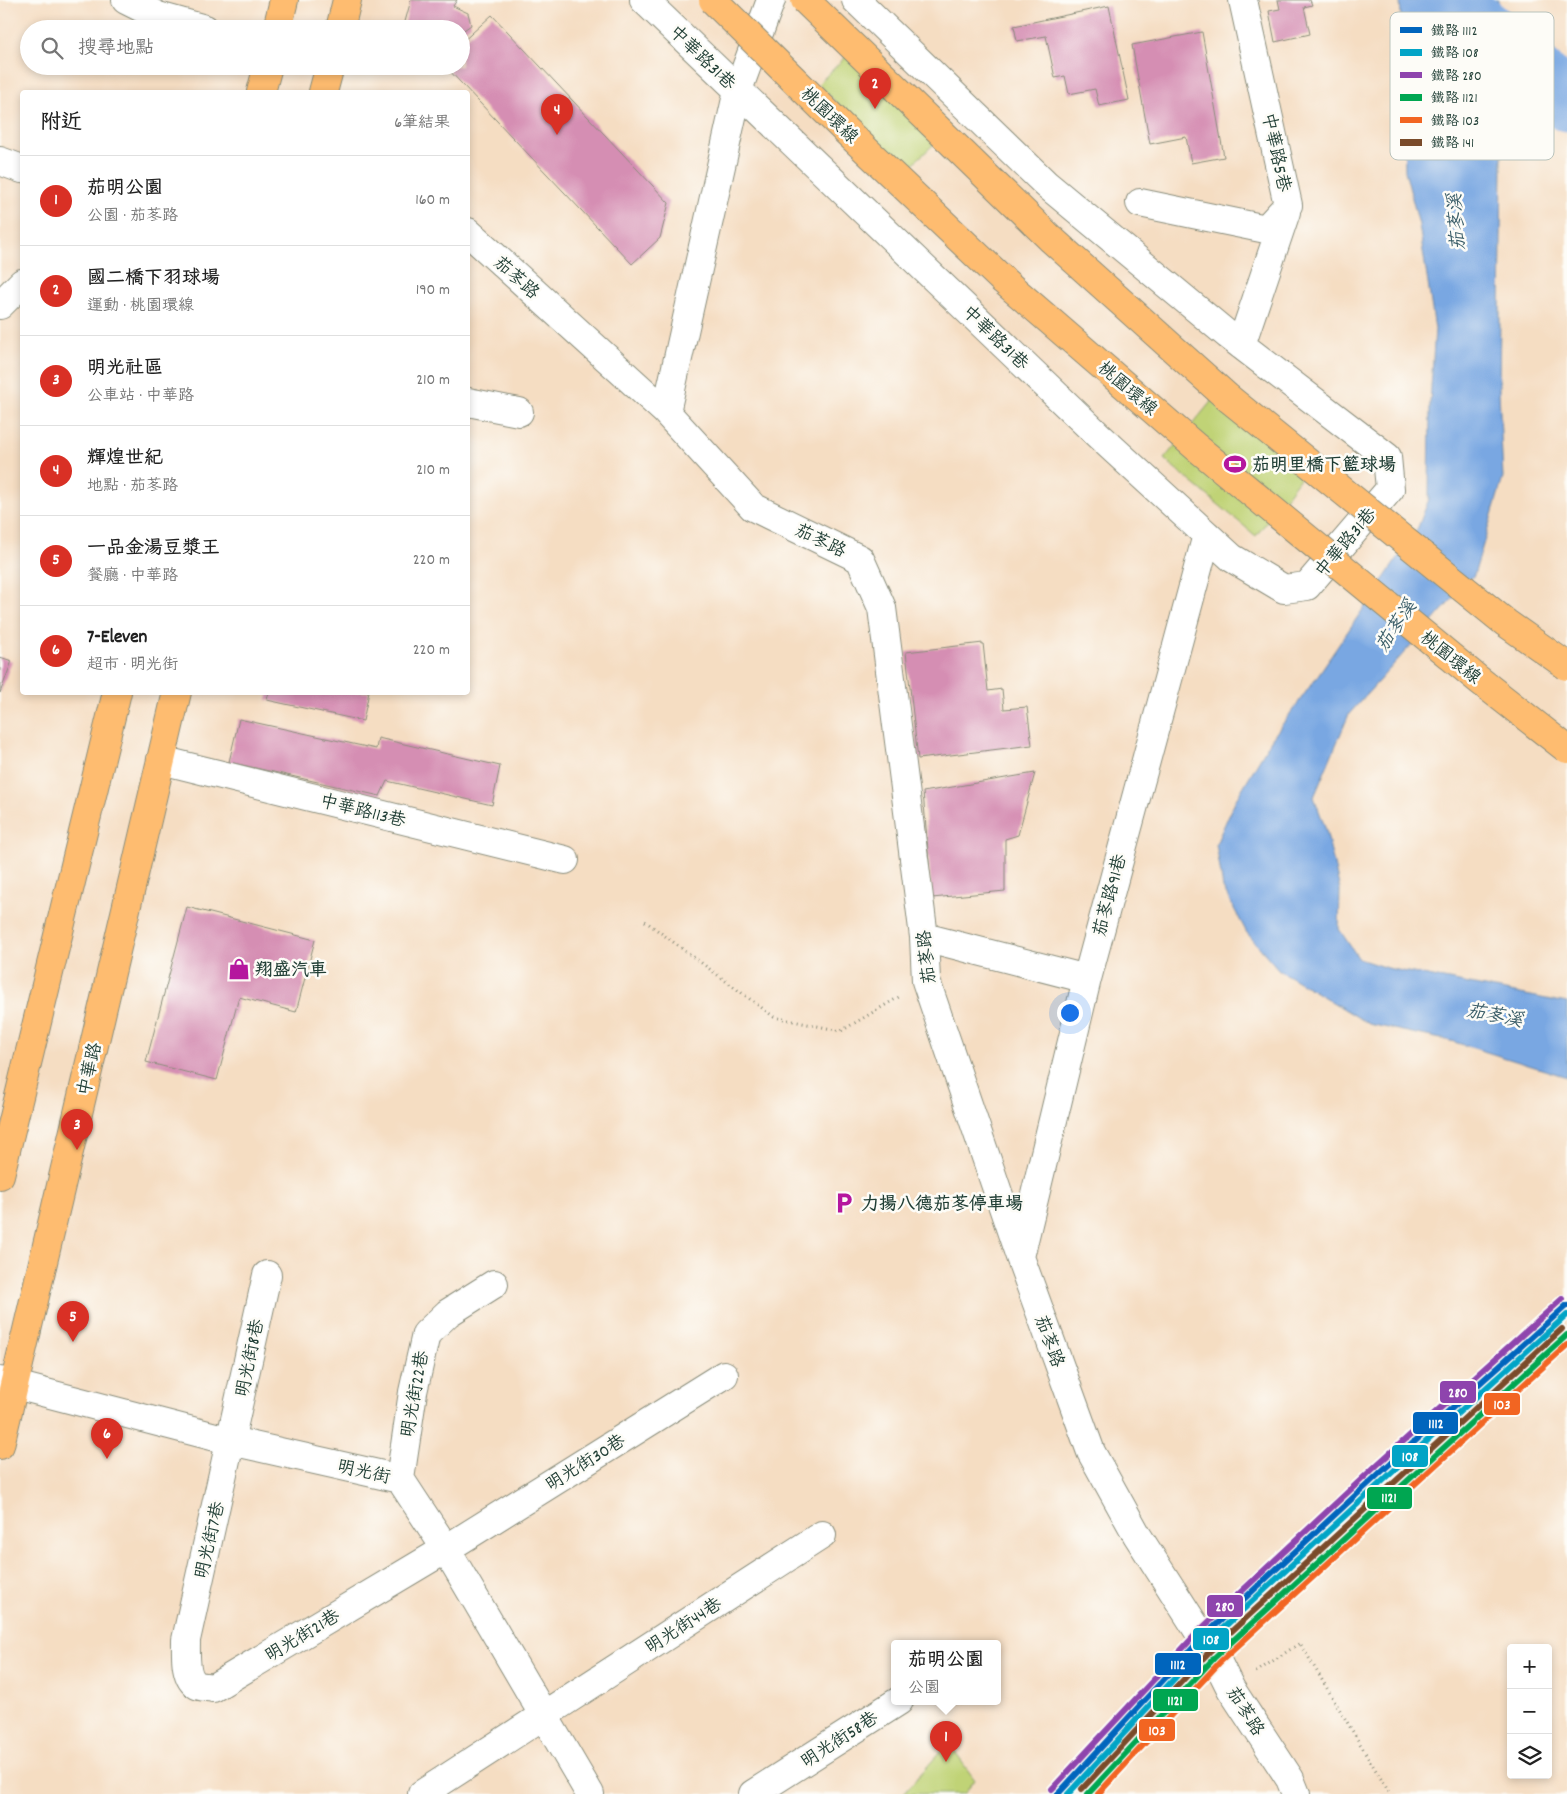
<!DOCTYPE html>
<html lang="zh-TW">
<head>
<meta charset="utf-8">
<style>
	:root { --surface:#fff; --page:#f6f6f6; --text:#222; --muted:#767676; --line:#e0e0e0; --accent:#d93025 }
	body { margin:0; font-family:Dekko,"LXGW WenKai TC",sans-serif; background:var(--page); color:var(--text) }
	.controls { position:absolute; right:15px; bottom:15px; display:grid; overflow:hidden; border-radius:5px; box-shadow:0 2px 8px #0003 }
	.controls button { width:45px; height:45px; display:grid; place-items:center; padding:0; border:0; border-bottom:1px solid var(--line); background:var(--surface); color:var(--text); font:25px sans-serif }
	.you { position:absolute; left:1069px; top:1012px; width:18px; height:18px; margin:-12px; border:4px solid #fff; border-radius:50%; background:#1a73e8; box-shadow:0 0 0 8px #1a73e833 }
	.badge { display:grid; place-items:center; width:32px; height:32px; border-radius:50%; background:var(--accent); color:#fff; font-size:16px; font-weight:700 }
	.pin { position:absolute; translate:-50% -41px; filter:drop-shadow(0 1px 2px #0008) }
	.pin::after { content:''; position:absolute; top:26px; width:18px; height:15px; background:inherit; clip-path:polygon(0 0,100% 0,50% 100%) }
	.popup { position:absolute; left:891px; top:1640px; width:110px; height:65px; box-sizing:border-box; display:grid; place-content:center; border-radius:5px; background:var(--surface); filter:drop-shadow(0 1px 4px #0005); font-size:16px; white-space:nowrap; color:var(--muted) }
	.popup b { font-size:19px; color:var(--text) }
	.popup::after { content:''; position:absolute; left:50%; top:100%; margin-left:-10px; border:10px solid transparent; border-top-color:var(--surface) }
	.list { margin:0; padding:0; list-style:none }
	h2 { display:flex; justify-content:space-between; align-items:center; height:65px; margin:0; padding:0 20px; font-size:21px }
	h2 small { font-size:16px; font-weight:400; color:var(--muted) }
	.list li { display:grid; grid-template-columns:32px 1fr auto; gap:15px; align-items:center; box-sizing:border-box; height:90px; padding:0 20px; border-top:1px solid var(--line) }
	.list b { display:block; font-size:19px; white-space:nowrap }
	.list p { margin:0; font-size:16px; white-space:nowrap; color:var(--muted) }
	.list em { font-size:16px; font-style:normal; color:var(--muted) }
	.icon { flex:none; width:28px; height:28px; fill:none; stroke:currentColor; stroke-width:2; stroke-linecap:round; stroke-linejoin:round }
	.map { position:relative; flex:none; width:1567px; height:1794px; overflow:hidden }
	.search { position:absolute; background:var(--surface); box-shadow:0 2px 8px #0003; left:20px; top:20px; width:450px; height:55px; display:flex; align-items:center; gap:12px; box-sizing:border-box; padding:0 18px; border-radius:28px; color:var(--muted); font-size:19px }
	.panel { position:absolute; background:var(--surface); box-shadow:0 2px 8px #0003; left:20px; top:90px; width:450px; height:605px; border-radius:5px }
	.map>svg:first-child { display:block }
	.green { fill:#c0d376; stroke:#708855 }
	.water { fill:#79a7e2; stroke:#4c728b }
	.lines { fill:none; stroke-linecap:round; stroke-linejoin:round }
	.river { stroke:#79a7e2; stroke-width:59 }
	.building { fill:#d58eb3 }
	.minor-casing { stroke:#8a8d7b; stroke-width:30 }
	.major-casing { stroke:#8a8d7b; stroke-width:30 }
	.path { stroke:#8a8d7b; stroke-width:3; stroke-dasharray:1 4; stroke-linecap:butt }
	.minor { stroke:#fff; stroke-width:28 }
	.major { stroke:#febc70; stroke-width:28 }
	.highway-bridge-casing { stroke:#8a8d7b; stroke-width:30; stroke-linecap:butt }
	.highway-bridge { stroke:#febc70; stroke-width:28 }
	.rail-1-casing { stroke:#fdfcf7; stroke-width:10 }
	.rail-2-casing { stroke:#fdfcf7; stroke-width:10 }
	.rail-3-casing { stroke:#fdfcf7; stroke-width:10 }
	.rail-4-casing { stroke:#fdfcf7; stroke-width:10 }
	.rail-5-casing { stroke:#fdfcf7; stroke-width:10 }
	.rail-6-casing { stroke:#fdfcf7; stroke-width:10 }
	.rail-1 { stroke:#0065bd; stroke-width:6 }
	.rail-2 { stroke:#02a4c6; stroke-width:6 }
	.rail-3 { stroke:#8e44ad; stroke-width:6 }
	.rail-4 { stroke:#00a651; stroke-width:6 }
	.rail-5 { stroke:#f26522; stroke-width:6 }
	.rail-6 { stroke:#7a4b2a; stroke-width:6 }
	.labels { text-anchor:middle; stroke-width:5; stroke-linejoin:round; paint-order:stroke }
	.street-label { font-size:18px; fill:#1f3d34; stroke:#fdfcf7 }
	.poi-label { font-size:18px; font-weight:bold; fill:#1f3d34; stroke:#fdfcf7; text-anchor:start }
	.water-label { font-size:19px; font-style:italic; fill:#3a5d68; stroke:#fdfcf7 }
	.key { fill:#fdfcf7; stroke:#bac3bc; stroke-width:1 }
	.key-label { font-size:14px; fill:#1f3d34 }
	.line-badge { stroke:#fdfcf7; stroke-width:2 }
	.badge-label { font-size:14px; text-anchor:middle; font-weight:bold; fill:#fff }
</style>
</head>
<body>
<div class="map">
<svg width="1567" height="1794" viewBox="0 0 1567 1794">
	<rect width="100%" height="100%" fill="#fdfcf7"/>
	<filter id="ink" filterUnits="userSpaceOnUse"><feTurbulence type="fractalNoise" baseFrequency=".02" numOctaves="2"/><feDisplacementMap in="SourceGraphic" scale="10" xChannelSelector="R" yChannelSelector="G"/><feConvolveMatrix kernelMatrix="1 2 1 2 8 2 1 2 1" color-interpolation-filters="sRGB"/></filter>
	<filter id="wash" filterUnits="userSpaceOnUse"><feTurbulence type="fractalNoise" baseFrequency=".0096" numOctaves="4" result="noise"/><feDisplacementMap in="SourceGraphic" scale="20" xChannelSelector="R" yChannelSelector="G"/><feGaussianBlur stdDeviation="1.12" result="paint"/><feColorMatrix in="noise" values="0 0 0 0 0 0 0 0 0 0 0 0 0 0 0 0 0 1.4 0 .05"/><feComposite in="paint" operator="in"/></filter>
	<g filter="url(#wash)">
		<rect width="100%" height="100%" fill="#f5ddc2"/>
		<path class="green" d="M856,47L945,134L905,171L818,84Z
			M1214,398L1307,469L1256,536L1164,459Z
			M948,1743L975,1780L964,1794H903Z"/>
		<path class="water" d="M1400,0H1498L1502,164L1499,391L1503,478L1474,575L1349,714L1314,797L1326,830L1340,890L1339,929L1359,959L1387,968L1567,1003V1077L1451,1041L1369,1024L1279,970L1247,933L1223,888L1216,844L1235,801L1271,740L1316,678L1417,530L1429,499L1430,403L1435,329L1419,225L1405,171L1403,52Z"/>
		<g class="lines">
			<path class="river" d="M1447,0L1495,37L1567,102"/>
		</g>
		<g id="blocks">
			<path class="building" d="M411,0H457L453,6L468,13L471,25L461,32V29H403Z
				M1278,0H1310L1312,5L1304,7L1310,34L1275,42L1269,11L1280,9Z
				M1109,6L1129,100L1099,106L1095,89L1069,94L1065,76L1055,78L1046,36L1017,41L1014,26Z
				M492,15L669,203L660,238L632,264L445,66H461V43Z
				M1202,32L1224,157L1191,163L1186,137L1150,144L1132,45Z
				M983,643L988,691L1002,689L1004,709L1027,707L1032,745L918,759L906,652Z
				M0,657L12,661L0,693Z
				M269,692H369L363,721L267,700Z
				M239,719L376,749L378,738L500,766L492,805L387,781L380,796L229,762Z
				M1035,773L1018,835L1005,839V891L932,898L923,792Z
				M187,907L315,940L296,1012L239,997L217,1080L146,1062Z"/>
		</g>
	</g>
	<g filter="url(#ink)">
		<use href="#blocks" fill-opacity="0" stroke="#8a8d7b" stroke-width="1"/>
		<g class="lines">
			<g class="minor-casing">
				<path id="minor" d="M126,0L158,16L205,29
					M644,0L1098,435L1232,558L1284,589L1307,586L1390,489L1387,457L1228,335L1046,184L856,0
					M0,161L22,169
					M1140,203L1266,229L1288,205L1243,0
					M468,232L666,412L753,507L860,559L882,608L924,937L926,981L1020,1257L1091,1452L1137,1535L1215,1657L1231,1689L1290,1779L1296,1794
					M0,305L22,283
					M1241,345L1286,212
					M468,402L519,412
					M666,412L738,90L771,0
					M161,760L565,860
					M924,937L1087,979
					M1020,1257L1087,979L1207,535
					M267,1275L186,1640C186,1652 184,1678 197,1685C201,1687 208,1687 213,1688L446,1549L724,1375
					M0,1381L231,1441L400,1479L446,1549L590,1794
					M400,1479L413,1392L426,1334L448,1313L494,1284
					M422,1794L822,1535
					M753,1794L899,1701"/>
			</g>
			<g class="major-casing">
				<path id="major" d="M277,29L284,0
					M340,29L347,0
					M261,92L268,66
					M323,92L330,66
					M0,1175L117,692
					M0,1445L177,692"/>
			</g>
			<path class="path" d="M645,921L774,1017L841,1031L899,997
				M1256,1672L1300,1643L1390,1794"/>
			<use href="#minor" class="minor"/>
			<use href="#major" class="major"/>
			<g class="highway-bridge-casing">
				<path id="highway-bridge" d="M713,0L847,132L1004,281L1196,447L1479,680L1567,749
					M805,0L1050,238L1227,397L1506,623L1567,666"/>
			</g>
			<use href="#highway-bridge" class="highway-bridge"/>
			<g class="rail-1-casing">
				<path id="rail-1" d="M1058,1794L1203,1637L1383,1470L1567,1305"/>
			</g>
			<g class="rail-2-casing">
				<path id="rail-2" d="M1068,1794L1208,1642L1388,1476L1567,1315"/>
			</g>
			<g class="rail-3-casing">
				<path id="rail-3" d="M1052,1789L1198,1632L1378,1464L1562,1299"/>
			</g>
			<g class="rail-4-casing">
				<path id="rail-4" d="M1088,1794L1215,1657L1567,1335"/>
			</g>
			<g class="rail-5-casing">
				<path id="rail-5" d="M1098,1794L1220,1662L1567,1345"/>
			</g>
			<g class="rail-6-casing">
				<path id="rail-6" d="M1082,1789L1210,1651L1562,1329"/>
			</g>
			<use href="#rail-1" class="rail-1"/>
			<use href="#rail-2" class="rail-2"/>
			<use href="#rail-3" class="rail-3"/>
			<use href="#rail-4" class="rail-4"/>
			<use href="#rail-5" class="rail-5"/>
			<use href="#rail-6" class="rail-6"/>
		</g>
	</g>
	<defs>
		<g id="stadium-bare" transform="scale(1.725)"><path d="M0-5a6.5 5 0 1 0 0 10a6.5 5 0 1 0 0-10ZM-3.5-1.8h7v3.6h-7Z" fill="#b5179e" stroke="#fdfcf7" stroke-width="2.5" paint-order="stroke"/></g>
		<g id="shop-bare" transform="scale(1.725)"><path d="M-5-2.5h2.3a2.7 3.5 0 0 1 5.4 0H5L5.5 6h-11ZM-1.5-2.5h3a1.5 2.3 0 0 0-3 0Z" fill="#b5179e" stroke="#fdfcf7" stroke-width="2.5" paint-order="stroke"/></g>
		<g id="parking-bare" transform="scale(1.725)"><path d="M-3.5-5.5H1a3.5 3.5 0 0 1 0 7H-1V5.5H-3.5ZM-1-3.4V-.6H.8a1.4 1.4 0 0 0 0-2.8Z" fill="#b5179e" stroke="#fdfcf7" stroke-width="2.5" paint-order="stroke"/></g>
	</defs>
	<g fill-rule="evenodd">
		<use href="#stadium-bare" x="1235" y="464"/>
		<use href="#shop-bare" x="239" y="969"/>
		<use href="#parking-bare" x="844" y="1203"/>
	</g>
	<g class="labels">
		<g class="street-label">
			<text transform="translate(703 57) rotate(44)" y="6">中華路31巷</text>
			<text transform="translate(830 115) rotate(44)" y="6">桃園環線</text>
			<text transform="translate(1277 152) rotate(78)" y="6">中華路5巷</text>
			<text transform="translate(517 277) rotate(42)" y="6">茄苳路</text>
			<text transform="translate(996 337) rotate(44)" y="6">中華路31巷</text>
			<text transform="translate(1128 388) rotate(41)" y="6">桃園環線</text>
			<text transform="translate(821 540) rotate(26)" y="6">茄苳路</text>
			<text transform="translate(1345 542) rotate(-50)" y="6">中華路31巷</text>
			<text transform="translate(1451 657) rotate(39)" y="6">桃園環線</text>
			<text transform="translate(363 810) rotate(14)" y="6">中華路113巷</text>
			<text transform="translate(1109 895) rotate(-75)" y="6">茄苳路91巷</text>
			<text transform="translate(926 957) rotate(-96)" y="6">茄苳路</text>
			<text transform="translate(89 1069) rotate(-77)" y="6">中華路</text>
			<text transform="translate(1050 1341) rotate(70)" y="6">茄苳路</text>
			<text transform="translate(249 1358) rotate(-78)" y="6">明光街8巷</text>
			<text transform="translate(414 1394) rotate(-80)" y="6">明光街22巷</text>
			<text transform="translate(585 1462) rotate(-32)" y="6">明光街30巷</text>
			<text transform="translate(364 1471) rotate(13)" y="6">明光街</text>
			<text transform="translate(209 1540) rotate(-77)" y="6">明光街7巷</text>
			<text transform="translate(683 1625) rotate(-33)" y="6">明光街44巷</text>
			<text transform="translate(302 1635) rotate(-31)" y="6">明光街21巷</text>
			<text transform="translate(1246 1711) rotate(58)" y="6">茄苳路</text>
			<text transform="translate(839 1739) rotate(-33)" y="6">明光街58巷</text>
		</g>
		<g class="poi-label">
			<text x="1252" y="470">茄明里橋下籃球場</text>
			<text x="255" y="975">翔盛汽車</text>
			<text x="861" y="1209">力揚八德茄苳停車場</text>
		</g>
		<g class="water-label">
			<text transform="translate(1455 222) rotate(-94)" y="7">茄苳溪</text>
			<text transform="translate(1395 625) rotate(-56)" y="7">茄苳溪</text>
			<text transform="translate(1495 1014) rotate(11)" y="7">茄苳溪</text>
		</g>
	</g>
	<rect x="1390" y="12" width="164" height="148" rx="8" class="key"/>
	<rect x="1400" y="27" width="22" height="6" fill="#0065bd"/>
	<rect x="1400" y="49" width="22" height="7" fill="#02a4c6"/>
	<rect x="1400" y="72" width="22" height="6" fill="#8e44ad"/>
	<rect x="1400" y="94" width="22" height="7" fill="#00a651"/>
	<rect x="1400" y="117" width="22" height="6" fill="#f26522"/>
	<rect x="1400" y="139" width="22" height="7" fill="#7a4b2a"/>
	<g class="key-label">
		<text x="1431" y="35">鐵路 1112</text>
		<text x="1431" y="57">鐵路 108</text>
		<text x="1431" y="80">鐵路 280</text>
		<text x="1431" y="102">鐵路 1121</text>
		<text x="1431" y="125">鐵路 103</text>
		<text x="1431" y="147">鐵路 141</text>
	</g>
	<g class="line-badge">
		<rect x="1439" y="1380" width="38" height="24" rx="5" fill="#8e44ad"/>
		<rect x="1483" y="1392" width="38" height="24" rx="5" fill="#f26522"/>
		<rect x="1412" y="1411" width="47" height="24" rx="5" fill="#0065bd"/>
		<rect x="1391" y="1444" width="38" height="24" rx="5" fill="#02a4c6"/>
		<rect x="1366" y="1486" width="47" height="24" rx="5" fill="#00a651"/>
		<rect x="1206" y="1594" width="38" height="24" rx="5" fill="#8e44ad"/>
		<rect x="1192" y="1627" width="38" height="24" rx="5" fill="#02a4c6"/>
		<rect x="1154" y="1652" width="48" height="24" rx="5" fill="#0065bd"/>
		<rect x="1152" y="1688" width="47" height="24" rx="5" fill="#00a651"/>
		<rect x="1138" y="1718" width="38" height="24" rx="5" fill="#f26522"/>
	</g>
	<g class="badge-label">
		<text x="1458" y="1397">280</text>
		<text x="1502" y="1409">103</text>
		<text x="1436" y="1428">1112</text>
		<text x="1410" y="1461">108</text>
		<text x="1389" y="1502">1121</text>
		<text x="1225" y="1611">280</text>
		<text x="1211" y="1644">108</text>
		<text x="1178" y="1669">1112</text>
		<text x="1175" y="1705">1121</text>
		<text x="1157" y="1735">103</text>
	</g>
</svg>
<div class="controls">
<button>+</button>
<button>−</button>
<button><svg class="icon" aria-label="layers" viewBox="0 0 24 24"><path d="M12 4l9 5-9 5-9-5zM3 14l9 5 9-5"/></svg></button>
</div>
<div class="you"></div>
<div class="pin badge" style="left:946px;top:1762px">1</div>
<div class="popup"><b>茄明公園</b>公園</div>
<div class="pin badge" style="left:875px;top:109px">2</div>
<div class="pin badge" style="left:77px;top:1150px">3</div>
<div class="pin badge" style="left:557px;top:135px">4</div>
<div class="pin badge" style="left:73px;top:1342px">5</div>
<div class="pin badge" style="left:107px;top:1459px">6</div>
<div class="search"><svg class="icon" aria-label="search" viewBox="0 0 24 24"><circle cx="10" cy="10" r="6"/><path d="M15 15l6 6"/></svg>搜尋地點</div>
<section class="panel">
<h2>附近<small>6筆結果</small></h2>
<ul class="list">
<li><span class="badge">1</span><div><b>茄明公園</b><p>公園 · 茄苳路</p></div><em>160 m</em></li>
<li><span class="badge">2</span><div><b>國二橋下羽球場</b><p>運動 · 桃園環線</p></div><em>190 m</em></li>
<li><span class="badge">3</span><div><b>明光社區</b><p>公車站 · 中華路</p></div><em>210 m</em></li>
<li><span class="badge">4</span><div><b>輝煌世紀</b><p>地點 · 茄苳路</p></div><em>210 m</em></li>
<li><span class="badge">5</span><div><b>一品金湯豆漿王</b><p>餐廳 · 中華路</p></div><em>220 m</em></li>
<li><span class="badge">6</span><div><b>7-Eleven</b><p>超市 · 明光街</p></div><em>220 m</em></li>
</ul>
</section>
</div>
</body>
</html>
